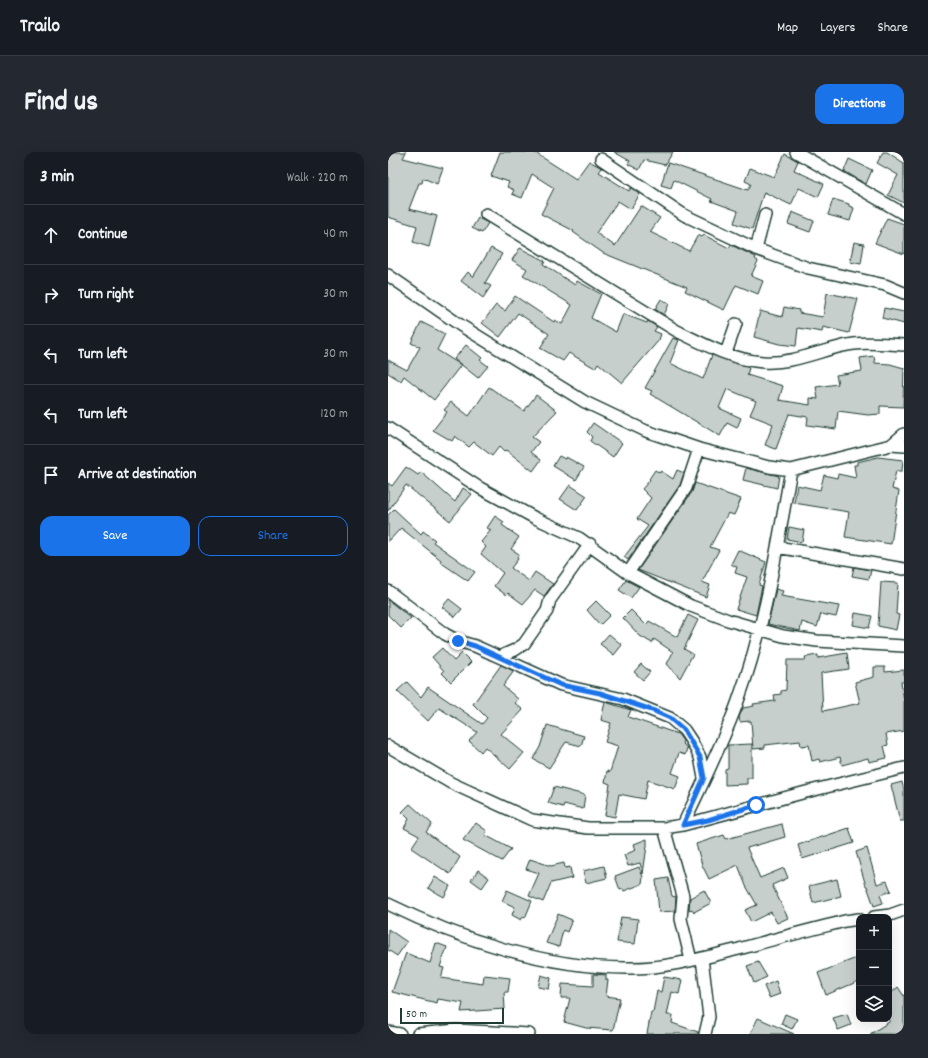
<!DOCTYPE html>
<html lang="en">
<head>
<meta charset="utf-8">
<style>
	:root { --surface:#171b24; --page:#242831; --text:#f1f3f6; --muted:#9ea1a6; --line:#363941; --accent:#1a73e8 }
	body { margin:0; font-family:Dekko,sans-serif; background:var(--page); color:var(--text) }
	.controls { position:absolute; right:12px; bottom:12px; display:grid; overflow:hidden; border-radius:8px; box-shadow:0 4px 16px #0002 }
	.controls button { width:36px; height:36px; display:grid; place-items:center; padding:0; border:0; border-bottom:1px solid var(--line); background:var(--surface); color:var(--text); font:20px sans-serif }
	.scale { position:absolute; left:12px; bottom:10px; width:104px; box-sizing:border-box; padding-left:4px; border:2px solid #1f3d34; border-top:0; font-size:11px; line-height:14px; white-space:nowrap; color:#1f3d34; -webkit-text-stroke:3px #fff; paint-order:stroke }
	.stop { position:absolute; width:12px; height:12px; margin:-9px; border:3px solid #1a73e8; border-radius:50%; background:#fff }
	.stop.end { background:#1a73e8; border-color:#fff; box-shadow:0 1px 4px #0008 }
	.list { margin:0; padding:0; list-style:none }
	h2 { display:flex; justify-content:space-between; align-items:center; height:52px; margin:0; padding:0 16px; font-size:17px }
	h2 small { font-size:13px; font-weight:400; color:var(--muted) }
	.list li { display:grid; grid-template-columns:26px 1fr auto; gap:12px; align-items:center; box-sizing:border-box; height:60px; padding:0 16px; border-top:1px solid var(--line) }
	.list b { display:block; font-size:15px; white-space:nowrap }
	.list em { font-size:13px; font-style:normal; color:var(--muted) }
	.actions { display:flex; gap:8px; padding:12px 16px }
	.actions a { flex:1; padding:9px 0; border:1px solid var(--accent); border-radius:12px; text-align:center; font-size:14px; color:var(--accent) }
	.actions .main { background:var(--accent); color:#fff }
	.icon { flex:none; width:22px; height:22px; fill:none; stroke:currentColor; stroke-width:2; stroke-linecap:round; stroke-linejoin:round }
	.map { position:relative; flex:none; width:516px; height:882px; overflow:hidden; border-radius:12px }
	header { display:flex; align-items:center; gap:24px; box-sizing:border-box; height:56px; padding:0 20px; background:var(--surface); border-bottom:1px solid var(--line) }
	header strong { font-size:19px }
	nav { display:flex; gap:22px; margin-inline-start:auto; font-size:14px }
	.intro { display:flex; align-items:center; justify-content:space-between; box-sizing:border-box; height:96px; padding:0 24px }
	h1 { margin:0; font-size:28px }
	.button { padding:10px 18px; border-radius:12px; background:var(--accent); color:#fff; font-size:14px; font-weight:700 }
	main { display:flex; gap:24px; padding:0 24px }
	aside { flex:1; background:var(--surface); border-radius:12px; box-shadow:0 4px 16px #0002 }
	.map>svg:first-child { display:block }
	.building { fill:#c7cfcc; stroke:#1f3d34 }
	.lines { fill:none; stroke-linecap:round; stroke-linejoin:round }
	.street-casing { stroke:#1f3d34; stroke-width:14 }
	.street { stroke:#fff; stroke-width:11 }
	.route { stroke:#1a73e8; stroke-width:5 }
</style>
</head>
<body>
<header>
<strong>Trailo</strong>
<nav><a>Map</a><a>Layers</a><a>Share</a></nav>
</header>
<div class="intro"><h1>Find us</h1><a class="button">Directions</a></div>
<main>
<aside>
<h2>3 min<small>Walk · 220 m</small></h2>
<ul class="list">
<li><svg class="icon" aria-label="ahead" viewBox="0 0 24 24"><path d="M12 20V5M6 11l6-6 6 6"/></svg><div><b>Continue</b></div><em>40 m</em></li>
<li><svg class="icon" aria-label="right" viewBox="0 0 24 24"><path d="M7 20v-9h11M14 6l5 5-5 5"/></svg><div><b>Turn right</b></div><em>30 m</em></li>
<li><svg class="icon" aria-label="left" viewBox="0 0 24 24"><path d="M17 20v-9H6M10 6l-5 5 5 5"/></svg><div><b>Turn left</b></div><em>30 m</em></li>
<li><svg class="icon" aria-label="left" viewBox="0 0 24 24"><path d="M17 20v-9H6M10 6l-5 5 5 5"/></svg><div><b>Turn left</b></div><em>120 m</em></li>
<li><svg class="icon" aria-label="arrive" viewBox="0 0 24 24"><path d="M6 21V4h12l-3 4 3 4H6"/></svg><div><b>Arrive at destination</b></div></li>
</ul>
<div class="actions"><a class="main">Save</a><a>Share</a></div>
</aside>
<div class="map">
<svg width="516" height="882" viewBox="0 0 516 882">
	<rect width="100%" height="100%" fill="#fff"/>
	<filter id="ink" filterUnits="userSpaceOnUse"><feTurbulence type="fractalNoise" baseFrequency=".025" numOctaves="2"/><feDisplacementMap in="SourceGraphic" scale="8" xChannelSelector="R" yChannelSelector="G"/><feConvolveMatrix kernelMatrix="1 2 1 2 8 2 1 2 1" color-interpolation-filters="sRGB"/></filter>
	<g filter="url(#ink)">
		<path class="building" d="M4,0H18L15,6L55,16L49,32L35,26L34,31H31L21,57L49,64L41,95L25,90L29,74L0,65V7Z
			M112,0H146L188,27L201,9L214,16L211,20L241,39L243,36L252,42L243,57L230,49L208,81L227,94L253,54L272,66L262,80L301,99L310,83L314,85L316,83L341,96L343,93L368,105L367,107L370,109L363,124L375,129L370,142L348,133L336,158L297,139L299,135L215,101L185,80L186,79L153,62L166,36L144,22L134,46L124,42L126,38L119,35L121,30L103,24Z
			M226,0H285L277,13L256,8L251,18L240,12L242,9Z
			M495,0H499L516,11V51L500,43L510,23L489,11Z
			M397,2L410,9L406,18L436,32L430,45L411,36L403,53L376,40L364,77L346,71L350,59L323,49L324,47L286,28L283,36L273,33L280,11L360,38L363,32L357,29L362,16L386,25Z
			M461,7L484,18L478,32L456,19Z
			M445,47L461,52V54L466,56L462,69L440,63Z
			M404,60L426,69L422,80L400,72Z
			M90,66L100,71L94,81L84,76Z
			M499,66L516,72V102L487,91Z
			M466,90L476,92L473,112L462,110Z
			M103,96L114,102L97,131L103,134L95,146L73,129L80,120L85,125Z
			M132,96L157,109L155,112L187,133L189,129L213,142L203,166L228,180L235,162L259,171L260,169L269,175L266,179L273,182L271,188L234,231L210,211L207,216L181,201L175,209L152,196L161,182L130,161L112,185L94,171L108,153L117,159L127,144L166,170L167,168L174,172L184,153L135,123L139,117L124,108Z
			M439,141L470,147L461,181L435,175L434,180L410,176L408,194L391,192L366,185L372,159L394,165L396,155L411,158V161L435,165Z
			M273,147L281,152L276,163L267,157Z
			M496,156L516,160V172L494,166Z
			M33,170L57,182L49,198L73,213L46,248L16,224L13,229L0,221V208L19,218L32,195L23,191Z
			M285,186L291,188L282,211L315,227L324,203L361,216L359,223L395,234L391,248L422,253V246L430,247L428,235L450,232L448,223L474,219L472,206L486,204L487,211L502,212L516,216L515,255L492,254V262L480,263L450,259L448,277L419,273L420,265L401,262L388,297L377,293L385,272L362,263L368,249L339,237L331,256L353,266L349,276L339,271L332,284L262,242L264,239L257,236Z
			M78,193L94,206L92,208L100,214L90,226L66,207Z
			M101,235L136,259L148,243L169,259L144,285L151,290L143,300L153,308L145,319L118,298L116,300L111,295L104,304L86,290L81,295L67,284L64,289L45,278L59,260L56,258L63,250L81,264Z
			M205,271L234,291L225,305L202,289L204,285L199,280Z
			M171,304L177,307L178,305L196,315L188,328L165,314Z
			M490,305L515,308L514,319H508L504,337L511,339L503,392L457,385L461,360L406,351L409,333L432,338L436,323L449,326L450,322L468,326L466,313H469V310Z
			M18,315L30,323L33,320L67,350L75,336L84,342L62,369L18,333L0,359V331L4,334Z
			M358,316L391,324L389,336L355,328Z
			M267,318L272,321L273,319L285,327L289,318L296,321L292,333L240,408L236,405L260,374L249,367L263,346L254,337L262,328L261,327Z
			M307,331L353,347L346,363L340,361L322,395L331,398L314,430L322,433L318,445L250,418L304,340Z
			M182,333L199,344L189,358L172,347Z
			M6,357L33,382L35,379L47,388L45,390L87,420L80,429L52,410L53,408L13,376L0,390V363Z
			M107,364L116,370L114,373L131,385L123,397L131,402L129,405L130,407L123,416L141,429L147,420L165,432L156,444L147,438L135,452L120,441L118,443L106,434L115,421L93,402L98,395L93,390L103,378L99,376Z
			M401,375L416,378L414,390L399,387Z
			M350,398L378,410L371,433L374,434L368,463L348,457L359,425L347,421L349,415L343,412Z
			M466,415L483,418L481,427L464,424Z
			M238,428L251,435L243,446L231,438Z
			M493,430L510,431L508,462L511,463L508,478L490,474Z
			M388,437L395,439L393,444L451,454L448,465L433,462L429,475L414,470L412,479L380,472Z
			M61,447L74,457L67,465L54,455Z
			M0,448L23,466L13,476L0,463Z
			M208,449L222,463L212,473L199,458Z
			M243,458L258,473L261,469L289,485L300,463L310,468L296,497L305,502L292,526L279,512L285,500L266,487L264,491L252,484L235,466Z
			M467,461L484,464L481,476L465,473Z
			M221,482L234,493L226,503L212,492Z
			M54,496L66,509L74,501L83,510L63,530L54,521L56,519L44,505Z
			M459,501L461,517L433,521L435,559L472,551L467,530L486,525V515H497V520L516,518V530H513L516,550V579L498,582L500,593L496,594L499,606L481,610L480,606L454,613L452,605L432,610L431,607L424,609L421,593L413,594L412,589L377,593V596L365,597L363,569L352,570L351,565L355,556L366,554L365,552L387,549L386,543L393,542V539L398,538L399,508H418L417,505L430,503V506Z
			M253,512L262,520L255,528L246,520Z
			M113,513L126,519L115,534L130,547L127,551L135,558L113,582L136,601L122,617L97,595L93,600L81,589L89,580L51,556L40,569L9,539L19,530L33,545L40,535L94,572L99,566L85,552Z
			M217,550L243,558L240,565L290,582L295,589L294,591L299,596L297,603L291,601L284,621L292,624L287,637L260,628L256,647L231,642L227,665L217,663L222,632L217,630L219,619L222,620L230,594L217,590L223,571L213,568Z
			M159,573L196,584L193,594L178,590L161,616L145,607L152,595Z
			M364,592V626H359V632L337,633V617L340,616V593Z
			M514,630L516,638V669H512L503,633Z
			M166,635L197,643L195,657L176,652L175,655L160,651Z
			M22,652L44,672L38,680L72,705L62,722L23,696L31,684L16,676L21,667L14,660Z
			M88,671L99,679L97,683L123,697L114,709L75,688Z
			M394,672L397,685L359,696L372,726L396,716L400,726L384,733L400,766L389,771L383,760L363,770L357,758L369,753L358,734L350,713L321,727L314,713L308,692L336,683L338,687Z
			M461,676L466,691L414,707L410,693Z
			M259,687V694L255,722L252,711L240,714L236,703L248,698L246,692Z
			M479,696L489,732L499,729L503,739L492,743L495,751L486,754L479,734H478L468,700Z
			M142,707L163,714L176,711L177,716L182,715L184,726L163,731L155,750L141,744L151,721L138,717Z
			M216,714L219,726L198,731L195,719Z
			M251,715L255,725L254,732L236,739L235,737L232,738L227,724Z
			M90,718L101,726L94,736L83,728Z
			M47,725L62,734L56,745L40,736Z
			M280,726L284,744L288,745L287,759L271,760L268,728Z
			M449,727L453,744L425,751L421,734Z
			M119,738L144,749L137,766L135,765L133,768L124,763L127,755L114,749Z
			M316,738L323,751L306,760L304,757L301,758L302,746Z
			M170,762L184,768L179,780L175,778L171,795L158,791Z
			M233,765L250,767L247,792L229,790Z
			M0,777L19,790L9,804L0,798Z
			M48,791L59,795L52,815L56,816L53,826L95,832L96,823L122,826L120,840H116L117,857L73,860L75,851L50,847L49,851L4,840L18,801L42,811Z
			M471,805V829L438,843L430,821Z
			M370,810L379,825L366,831L359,814Z
			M205,822L218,823V828H220L218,844L232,846L225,878L198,876L176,870L182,846H173L174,832L205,834Z
			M153,823L163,826L161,837L150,835Z
			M276,825L294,828L291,842L284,840L279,863H285L284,871L310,880L309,882H259L263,860H265L269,839L273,840Z
			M388,829L392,842L381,846L376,834Z
			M510,835L516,844V882H482L501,870V843Z
			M397,862L409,867L404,877L393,872Z
			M459,862L463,873L450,878L445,866Z
			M370,866L406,882H362Z"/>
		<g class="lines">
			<g class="street-casing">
				<path id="street" d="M408,0L516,62
					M213,7L296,63L368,97L420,116L497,133L516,141
					M98,62L289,179C315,192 345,208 375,210C403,212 428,200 455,194C474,189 496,192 516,193
					M368,97L377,63
					M0,123L72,173L197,250L258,279L311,297L381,315L403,318L503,293L516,294
					M338,201L348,172
					M0,276L92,336L147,366L191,386L240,421L303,454L340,468L395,484L429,489L516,494
					M503,293L516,282
					M389,395L516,417
					M240,421L298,336L311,297
					M0,439L57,482L70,489L87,494L173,533L235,547L282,566L296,578L304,590L312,605L316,626
					M111,505L127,498L136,492L159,459L162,448L202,392
					M0,594L63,631L144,668L200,676H276L295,673L418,640L516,616
					M295,673C314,632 335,591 350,549C377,475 389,395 403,318
					M276,676L295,744L293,767L303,808
					M0,752C71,787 159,816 238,816C276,817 315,806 351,797C386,787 422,778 457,769L471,767
					M486,765L502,763L516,758
					M314,806L321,865L317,882
					M0,880L12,882
					M30,882L68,878L141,882"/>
			</g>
			<use href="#street" class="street"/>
		</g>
	</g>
	<g class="lines" filter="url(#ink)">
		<path class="route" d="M70,489L87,494L173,533L212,541L264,558L282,566L296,578L312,605L316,626L295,673L320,668L368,653"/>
	</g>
</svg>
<div class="controls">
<button>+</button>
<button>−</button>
<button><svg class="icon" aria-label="layers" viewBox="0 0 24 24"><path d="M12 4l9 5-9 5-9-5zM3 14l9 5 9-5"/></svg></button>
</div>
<div class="scale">50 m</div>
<div class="stop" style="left:368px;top:653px"></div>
<div class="stop end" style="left:70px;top:489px"></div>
</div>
</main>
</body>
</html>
